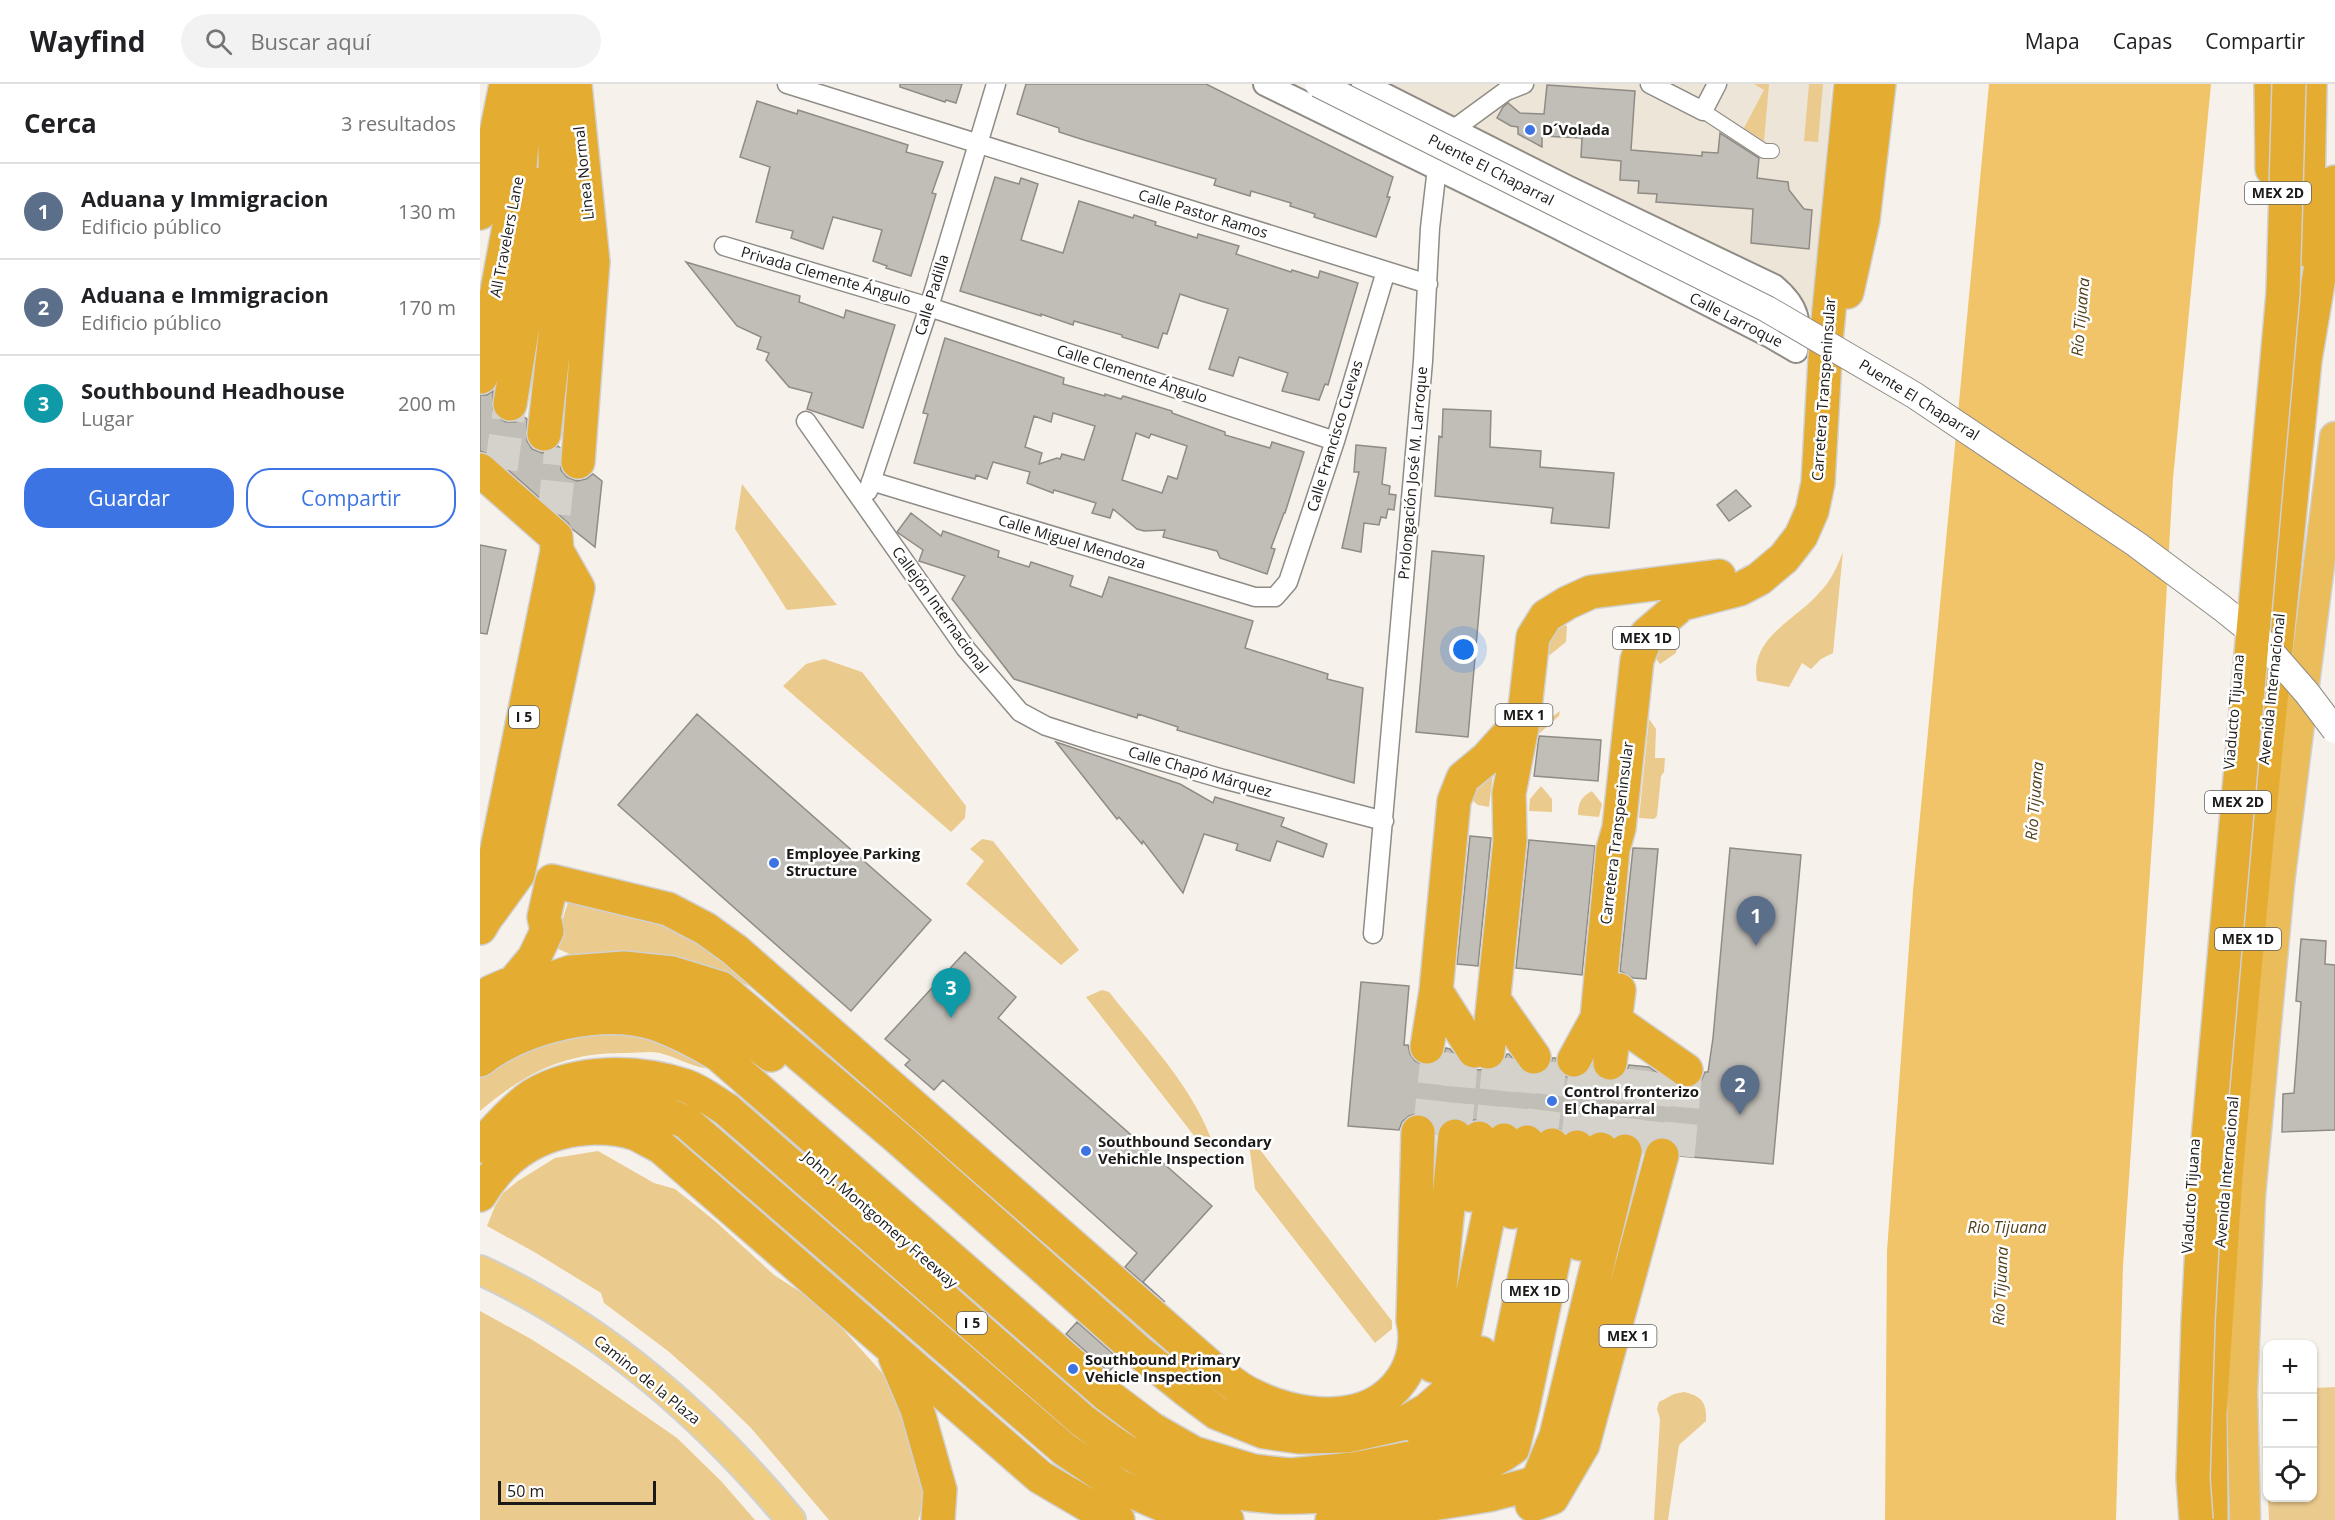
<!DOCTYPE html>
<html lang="es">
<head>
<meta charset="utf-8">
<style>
	:root { --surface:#fff; --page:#f2f2f2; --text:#202124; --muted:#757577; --line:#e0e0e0; --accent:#3c74e4 }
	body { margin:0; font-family:"Open Sans",sans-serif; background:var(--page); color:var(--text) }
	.controls { position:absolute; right:18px; bottom:18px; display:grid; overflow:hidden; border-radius:12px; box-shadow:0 2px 4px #0004 }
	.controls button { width:54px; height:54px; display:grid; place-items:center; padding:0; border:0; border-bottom:2px solid var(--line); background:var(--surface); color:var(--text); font:30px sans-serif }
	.scale { position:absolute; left:18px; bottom:15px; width:158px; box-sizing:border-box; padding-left:6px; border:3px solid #1c1a18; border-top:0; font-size:16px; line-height:21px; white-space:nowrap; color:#1c1a18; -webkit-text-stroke:4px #fff; paint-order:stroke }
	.you { position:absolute; left:984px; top:566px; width:21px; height:21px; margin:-15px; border:4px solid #fff; border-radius:50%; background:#1a73e8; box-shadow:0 0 0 9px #1a73e833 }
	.badge { display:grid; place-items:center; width:39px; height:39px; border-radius:50%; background:var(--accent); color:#fff; font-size:20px; font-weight:700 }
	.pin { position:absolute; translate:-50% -50px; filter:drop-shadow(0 2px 3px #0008) }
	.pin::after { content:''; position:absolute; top:32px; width:21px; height:18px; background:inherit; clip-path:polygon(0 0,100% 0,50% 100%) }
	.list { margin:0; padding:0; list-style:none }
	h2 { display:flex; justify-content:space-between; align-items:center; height:78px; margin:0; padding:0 24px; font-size:26px }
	h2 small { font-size:20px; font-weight:400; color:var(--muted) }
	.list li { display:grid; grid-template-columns:39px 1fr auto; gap:18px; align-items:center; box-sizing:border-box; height:96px; padding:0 24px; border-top:2px solid var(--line) }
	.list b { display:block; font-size:22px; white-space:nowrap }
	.list p { margin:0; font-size:20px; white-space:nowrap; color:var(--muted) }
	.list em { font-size:20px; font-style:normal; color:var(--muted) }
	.actions { display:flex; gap:12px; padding:18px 24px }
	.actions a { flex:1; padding:14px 0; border:2px solid var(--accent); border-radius:24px; text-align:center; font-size:21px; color:var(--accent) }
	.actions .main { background:var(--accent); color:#fff }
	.icon { flex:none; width:33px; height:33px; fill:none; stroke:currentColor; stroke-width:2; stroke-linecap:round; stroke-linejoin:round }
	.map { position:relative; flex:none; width:1855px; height:1436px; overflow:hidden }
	header { display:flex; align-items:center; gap:36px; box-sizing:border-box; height:84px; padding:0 30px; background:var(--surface); border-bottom:2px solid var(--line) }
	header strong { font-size:28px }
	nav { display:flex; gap:33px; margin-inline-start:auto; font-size:21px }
	.search { width:420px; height:54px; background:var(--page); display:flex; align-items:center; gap:15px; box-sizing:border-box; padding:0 21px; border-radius:33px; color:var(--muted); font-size:22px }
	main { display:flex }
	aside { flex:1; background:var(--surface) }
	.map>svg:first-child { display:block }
	.built { fill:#ede5d7 }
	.green { fill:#ebca8d }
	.water { fill:#f2c46a }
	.building { fill:#c1bdb7; stroke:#8f8b85; stroke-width:1.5; fill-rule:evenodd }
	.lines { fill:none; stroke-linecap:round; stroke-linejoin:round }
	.motorway-tunnel { stroke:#d5d2cb; stroke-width:33; stroke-dasharray:33 16; stroke-linecap:butt }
	.pedestrian-casing { stroke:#8f8b85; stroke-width:16 }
	.minor-casing { stroke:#8f8b85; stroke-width:21 }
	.tertiary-casing { stroke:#8f8b85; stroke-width:26 }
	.primary-casing { stroke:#d2d1d1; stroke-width:32 }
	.trunk-casing { stroke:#d2d1d1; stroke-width:33 }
	.motorway-casing { stroke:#d2d1d1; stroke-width:36 }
	.pedestrian { stroke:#fff; stroke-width:14 }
	.minor { stroke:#fff; stroke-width:18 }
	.tertiary { stroke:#fff; stroke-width:22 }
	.primary { stroke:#efcd83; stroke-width:28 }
	.trunk { stroke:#eabc5a; stroke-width:30 }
	.motorway { stroke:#e4ac30; stroke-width:33 }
	.secondary-bridge-casing { stroke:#8f8b85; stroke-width:28; stroke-linecap:butt }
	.motorway-bridge-casing { stroke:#d2d1d1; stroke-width:36; stroke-linecap:butt }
	.secondary-bridge { stroke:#fff; stroke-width:26 }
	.motorway-bridge { stroke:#e4ac30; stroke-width:33 }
	.poi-dot { fill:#3c74e4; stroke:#fff; stroke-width:2 }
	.labels { text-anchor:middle; stroke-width:5; stroke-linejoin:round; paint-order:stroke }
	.shield { fill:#fff; stroke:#605f5d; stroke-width:1.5 }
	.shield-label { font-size:14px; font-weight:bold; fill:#1c1a18 }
	.poi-label { font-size:15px; font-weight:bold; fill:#1c1a18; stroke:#fff; text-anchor:start }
	.street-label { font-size:15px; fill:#1c1a18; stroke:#fff }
	.water-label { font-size:16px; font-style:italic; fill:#54411b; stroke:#fff }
</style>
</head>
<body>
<header>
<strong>Wayfind</strong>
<div class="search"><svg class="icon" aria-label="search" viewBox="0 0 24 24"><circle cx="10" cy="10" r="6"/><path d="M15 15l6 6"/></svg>Buscar aquí</div>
<nav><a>Mapa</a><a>Capas</a><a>Compartir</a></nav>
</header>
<main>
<aside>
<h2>Cerca<small>3 resultados</small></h2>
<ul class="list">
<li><span class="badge" style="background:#5c6f8a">1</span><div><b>Aduana y Immigracion</b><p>Edificio público</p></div><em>130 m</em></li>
<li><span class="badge" style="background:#5c6f8a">2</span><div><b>Aduana e Immigracion</b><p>Edificio público</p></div><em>170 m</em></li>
<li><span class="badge" style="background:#0f9aa8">3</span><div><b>Southbound Headhouse</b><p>Lugar</p></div><em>200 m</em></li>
</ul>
<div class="actions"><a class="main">Guardar</a><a>Compartir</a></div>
</aside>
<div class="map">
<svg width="1855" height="1436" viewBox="0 0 1855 1436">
	<rect width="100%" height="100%" fill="#f6f2eb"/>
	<path class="built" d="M909,0H1352L1332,228L1315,220L1302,199L1292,189Z"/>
	<path class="green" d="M1274,0H1289L1284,57L1264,44L1284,6Z
		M1329,0H1343L1338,58L1324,57Z
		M262,400L357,521L307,526L255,445Z
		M1363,468L1353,569L1341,575L1331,585L1322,579L1309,603L1277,597C1269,554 1316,536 1339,509C1351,497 1357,483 1363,468Z
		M1084,541L1087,542L1086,558L1066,574L1062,631L1066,637L1080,627L1079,632L1054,654L1065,557Z
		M1197,550L1198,554L1196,569L1180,580L1174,572L1175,568Z
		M344,575L382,588L486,722L485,734L471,748L303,602L326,580Z
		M1169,635L1176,645L1175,674H1185L1184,688L1181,692L1177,732L1174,735L1159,734Z
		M1013,690L1009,723L998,721L992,716L994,702Z
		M1061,702L1072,715V728L1049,727L1050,715Z
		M1112,707L1122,720L1119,733L1098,731C1098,719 1101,713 1112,707Z
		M502,755L513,757L599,866L581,881L486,800L504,777L490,765Z
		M90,812L192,841L236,864L287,911L248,892L105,877L74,863Z
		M622,906L629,908C666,955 713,1002 733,1060L726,1067L606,913Z
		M124,947L163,950L229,977L224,984C209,981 195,973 180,969C170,967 158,969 147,969C86,968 46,988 0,1027V990L46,963Z
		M774,1058L912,1237V1245L895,1259L775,1105L769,1060Z
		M118,1067L174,1099L195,1105L235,1137L294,1191L342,1222L405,1292L448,1377L443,1422L438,1436H349L271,1344L232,1306L188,1267L124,1219L121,1209L56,1169L7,1142L15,1122L23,1109L38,1097L75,1074Z
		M0,1227L51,1255L95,1283L197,1354L241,1397L275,1436H0Z
		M1855,1303V1436H1789L1788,1414H1832L1833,1304Z
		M1204,1308C1222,1312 1227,1319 1226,1337L1199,1361L1188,1436H1174L1180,1335L1177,1325L1179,1318L1194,1310Z"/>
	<path class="water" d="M1509,0H1731L1693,395L1674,730L1643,1182L1636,1436H1405L1407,1167L1433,807Z"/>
	<path class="building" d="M420,0H482L476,19L466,16L465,18L420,3Z
		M546,0H726L913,93L907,113H910L896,153L834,133L835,130L810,122L811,119L771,107L770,112L734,101L736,95L604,56L579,48V44L537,30Z
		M1067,1L1155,7L1151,66L1222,72V68L1238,69L1240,49L1279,74L1277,94L1308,98L1309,106L1324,125L1332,126L1329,165L1271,159L1273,125L1176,118L1177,110L1158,109L1159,97L1140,96L1141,77L1101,73L1102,54L1062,52V63L1038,50V43L1031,42L1017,34L1023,23L1028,19L1040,29L1064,30Z
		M277,17L317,30L318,26L428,61L426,68L463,78L452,109L456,110L431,192L406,184L407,182L393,177L402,146L353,133L343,165L311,154L313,147L276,138L290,83L260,73Z
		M515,93L539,100L541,94L558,100L541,156L583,169L599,117L653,134L654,131L676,138L675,141L717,154L718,150L759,162L756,170L811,188L812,186L838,194L840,187L878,199L848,301L845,300L839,316L802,307L808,289L759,273L753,292L729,285L748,225L721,217L700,210L687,250L683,249L678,264L642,253V251L594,237L593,241L561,230V232L480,207Z
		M206,178L320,212L319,218L364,234L366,226L415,241L383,344L327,325L332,309L309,303L286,276L289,269L277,265L281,253L257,242Z
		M465,254L584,294L583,300L625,312V310L641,315L643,312L692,327V329L745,348V351L790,364L792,358L824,368L805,429H804L791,464L795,465L787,490L740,474L737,467L683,453L685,446L664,447L657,445L633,425L630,434L612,429L616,419L574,406L573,409L547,399L550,388L513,378L507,395L496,391L495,395L434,379L448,330L443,329ZM573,329L615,342L604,376L582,370L580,375L577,374L559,380L562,369L545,363L554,332L571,338ZM656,349L669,354L671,350L707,362L697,395L688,392L682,409L642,396Z
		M13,307V327L18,334L26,338H36L44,333L47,335V357L52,365L62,369L71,367L78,362L80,364L81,386L87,393L97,397L106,395L113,390L122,397L115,463L91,444L88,439L12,372L0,367V311H7Z
		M963,325L1011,327L1010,363L1061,367L1060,383L1134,389L1129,444L1071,439L1073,424L955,412L959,352L962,353Z
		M876,361L906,364L902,400L910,402L909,410L916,411L914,426L908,425L906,434L901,433L899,441L884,439L881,468L862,464L879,388H874Z
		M1256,406L1271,422L1249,437L1237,421Z
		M431,429L461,452L463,447L519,467L518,473L549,483L551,478L593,492L590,502L622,513L629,493L773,537L765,564L848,590L847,595L883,604L874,699L697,646L698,643L658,630L657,634L534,595L472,515L485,492L439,477L443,466L417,448Z
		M0,461L26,466L7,550L0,549Z
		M952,467L1004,472L988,653L936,648Z
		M217,630L451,836L371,927L138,721Z
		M1059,652L1121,656L1118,697L1054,692Z
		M576,658L700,700L733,719L735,713L804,734L801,742L847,760L843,773L797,757L790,777L756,766L758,760L724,750L703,809L663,757L662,760L639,733L637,735Z
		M990,752L1011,754L998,882L977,880Z
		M1049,756L1115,762L1102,891L1036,884Z
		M1153,764L1178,765L1166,895L1153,894L1140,887Z
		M1250,764L1321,771L1293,1080L1200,1072V1066L1196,1058L1186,1053H1178L1169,1057L1163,1069V1061L1158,1054L1150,1049H1140L1134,1052L1124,1047H1116L1110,1050L1100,1045H1092L1086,1049L1075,1043H1067L1061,1046L1050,1040L1037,1043L1027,1038H1019L1013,1042L1002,1036H993L988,1039L976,1033L967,1035L960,1041L957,1049L954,1039L947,1032L939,1029L929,1032L922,1038L919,1046L868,1042L881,898L929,902L924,961H928L930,970L935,977L943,981L954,980L962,974L966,964L970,965L985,983L994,986L1016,985L1023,978L1027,970H1029L1046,990L1055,992L1065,988L1071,981L1072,974H1076L1078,985L1085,992L1094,995L1104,992L1112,982L1119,994L1128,998L1137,996L1145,991L1149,981L1169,983L1195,1001L1204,1005L1214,1003L1221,997L1225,988H1228L1233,954Z
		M1821,855L1846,857L1845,880L1855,881V1046L1802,1048L1803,1010L1814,1009L1821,918L1816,917Z
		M485,868L536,913L518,934L732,1122L663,1198L685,1218L645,1183L657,1169L463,996L454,1006L425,981L430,976L405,955Z
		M597,1238L639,1275L629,1288L586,1250Z"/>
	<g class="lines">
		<path class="motorway-tunnel" d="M21,385L30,320
			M74,430L81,364
			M949,1049L958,964
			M975,1052L982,966
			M1011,1055L1020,969
			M1035,1057L1043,971
			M1060,1059L1071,974
			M1097,1063L1106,977
			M1121,1065L1130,979
			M1145,1067L1154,982
			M1169,1070L1178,984
			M1198,1072L1206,986"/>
		<g class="pedestrian-casing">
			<path id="pedestrian" d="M1223,27L1284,67H1292"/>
		</g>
		<g class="minor-casing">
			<path id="minor" d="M307,0L948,200
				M1170,0L1223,27L1237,0
				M244,162L449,223L855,357
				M326,337L486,565L540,628L566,642L613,657L743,695L904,737
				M391,397L775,513H795L808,498L855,357L906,187
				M388,407L449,223L516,0
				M893,850L943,277L950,144L957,84L974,45L1026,7L1044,0"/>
		</g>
		<g class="tertiary-casing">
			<path id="tertiary" d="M785,0L1077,143L1292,253L1316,267C1320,237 1319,223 1294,202L1087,103L883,0"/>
		</g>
		<g class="primary-casing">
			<path id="primary" d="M0,1186C122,1242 226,1333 311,1436"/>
		</g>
		<g class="trunk-casing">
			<path id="trunk" d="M1765,1436L1762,1308L1770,1111L1799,799L1855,353"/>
		</g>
		<g class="motorway-casing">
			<path id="motorway" d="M74,0L76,128
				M95,0L113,178L98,378
				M1791,0L1792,85
				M0,129L26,0
				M1827,166L1830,0
				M1367,208L1383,136L1399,0
				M1,293L40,83L47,0
				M30,320L64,114V99
				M64,350L87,145L86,105
				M0,386L76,453L77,467L13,785L6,834L0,844
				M9,830L38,790L98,504L77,467
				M146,907C198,921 248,936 291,971
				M956,907L994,967
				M25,912L52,901L91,888L144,884L192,889L241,904L419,1055L659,1268L705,1305L737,1329L784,1348L819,1353L868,1352L922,1340L947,1326L963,1312L975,1295L1024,1056
				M1015,917L1054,973
				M0,918L11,908L34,898L54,874L67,847L64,833L72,797L188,825L226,845L255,866L732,1284C744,1292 757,1304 770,1310C816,1334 889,1344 922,1295C933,1279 938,1257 933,1237L938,1048
				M1136,937L1206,986
				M0,947L27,933L83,913L168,905
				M947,963L956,907L974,717L983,694L1006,675L1044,633
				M1008,968L1030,757L1029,709L1044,633L1053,553L1066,532L1087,519L1111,508L1239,492
				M0,976C43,942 123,923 176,940C198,948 219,959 239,971L627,1311L672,1345L714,1369L774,1387L810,1391L874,1385L971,1366L989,1357L1012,1338L1019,1316L1072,1061
				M1094,976L1117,934L1133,765L1139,744L1157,576L1167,550L1202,520L1260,505L1279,495L1304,474L1321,452L1332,427L1338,399L1346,257L1371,0
				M1130,979L1139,906
				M22,1061L61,1036L112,1017L132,1016L165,1022L206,1038L584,1365L637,1401L692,1425L747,1436
				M0,1062C15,1046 35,1023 53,1011C98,985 158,986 206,1002C220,1007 233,1017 246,1025L603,1337C620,1349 637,1363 656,1373C749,1424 829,1419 930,1399C966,1392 1003,1387 1033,1364L1043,1323L1097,1063
				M0,1111C25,1068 66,1045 115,1044C129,1044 143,1045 156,1050C164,1054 173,1059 181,1063L560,1393L623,1430L638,1436
				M990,1111L999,1054
				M1032,1128L1047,1058
				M1100,1160L1121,1065
				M415,1273L437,1325L460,1406L458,1436
				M953,1282L956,1272L954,1265L975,1052
				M942,1348C992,1328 990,1318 1001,1269
				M1052,1421L1072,1414L1103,1361L1182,1071
				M852,1436L1009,1411L1048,1401L1058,1396L1076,1352L1145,1067
				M1731,1436L1730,1329L1746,1092L1775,776L1825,276L1855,98"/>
		</g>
		<use href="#pedestrian" class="pedestrian"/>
		<use href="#minor" class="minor"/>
		<use href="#tertiary" class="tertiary"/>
		<use href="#primary" class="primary"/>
		<use href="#trunk" class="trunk"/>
		<use href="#motorway" class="motorway"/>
		<g class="secondary-bridge-casing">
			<path id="secondary-bridge" d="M838,0L1287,225L1434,311L1656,460L1742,524L1779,554L1827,609L1855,646"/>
		</g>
		<g class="motorway-bridge-casing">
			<path id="motorway-bridge" d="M1716,1436L1713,1394L1718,1238L1727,1067L1803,209L1809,0"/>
		</g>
		<use href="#secondary-bridge" class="secondary-bridge"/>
		<use href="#motorway-bridge" class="motorway-bridge"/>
	</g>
	<g class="poi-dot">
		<circle cx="1050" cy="46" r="6"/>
		<circle cx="294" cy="779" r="6"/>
		<circle cx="1072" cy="1017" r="6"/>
		<circle cx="606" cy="1067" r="6"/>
		<circle cx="593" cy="1285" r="6"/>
	</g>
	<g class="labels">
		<g class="shield">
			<rect x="1765" y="98" width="66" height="22" rx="4.5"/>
			<rect x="1133" y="543" width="66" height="22" rx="4.5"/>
			<rect x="1015.5" y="620" width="57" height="22" rx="4.5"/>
			<rect x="29" y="622" width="30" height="22" rx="4.5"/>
			<rect x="1725" y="707" width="66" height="22" rx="4.5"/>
			<rect x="1735" y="844" width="66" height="22" rx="4.5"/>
			<rect x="1022" y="1196" width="66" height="22" rx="4.5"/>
			<rect x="477" y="1228" width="30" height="22" rx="4.5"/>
			<rect x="1119.5" y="1241" width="57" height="22" rx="4.5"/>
		</g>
		<g class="shield-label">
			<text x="1798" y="114">MEX 2D</text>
			<text x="1166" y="559">MEX 1D</text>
			<text x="1044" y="636">MEX 1</text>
			<text x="44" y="638">I 5</text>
			<text x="1758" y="723">MEX 2D</text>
			<text x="1768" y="860">MEX 1D</text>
			<text x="1055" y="1212">MEX 1D</text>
			<text x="492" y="1244">I 5</text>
			<text x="1148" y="1257">MEX 1</text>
		</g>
		<g class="poi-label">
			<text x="1062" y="51">D´Volada</text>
			<text x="306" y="775">Employee Parking<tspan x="306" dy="17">Structure</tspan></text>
			<text x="1084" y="1013">Control fronterizo<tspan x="1084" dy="17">El Chaparral</tspan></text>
			<text x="618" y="1063">Southbound Secondary<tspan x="618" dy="17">Vehichle Inspection</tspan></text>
			<text x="605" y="1281">Southbound Primary<tspan x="605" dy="17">Vehicle Inspection</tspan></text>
		</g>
		<g class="street-label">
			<text transform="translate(1011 86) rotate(27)" y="5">Puente El Chaparral</text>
			<text transform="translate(104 89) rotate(-96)" y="5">Linea Normal</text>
			<text transform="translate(723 130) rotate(17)" y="5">Calle Pastor Ramos</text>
			<text transform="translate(27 153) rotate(-79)" y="5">All Travelers Lane</text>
			<text transform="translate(346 192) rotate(16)" y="5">Privada Clemente Ángulo</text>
			<text transform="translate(452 211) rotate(-73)" y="5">Calle Padilla</text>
			<text transform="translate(1256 236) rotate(27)" y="5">Calle Larroque</text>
			<text transform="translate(652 290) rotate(18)" y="5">Calle Clemente Ángulo</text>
			<text transform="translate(1344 305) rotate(-86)" y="5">Carretera Transpeninsular</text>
			<text transform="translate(1439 316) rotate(32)" y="5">Puente El Chaparral</text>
			<text transform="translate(855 352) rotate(-73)" y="5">Calle Francisco Cuevas</text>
			<text transform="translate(933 389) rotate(-85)" y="5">Prolongación José M. Larroque</text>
			<text transform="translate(592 458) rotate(17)" y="5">Calle Miguel Mendoza</text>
			<text transform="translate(460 526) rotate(54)" y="5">Callejón Internacional</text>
			<text transform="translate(1792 605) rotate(-84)" y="5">Avenida Internacional</text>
			<text transform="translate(1754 628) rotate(-85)" y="5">Viaducto Tijuana</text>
			<text transform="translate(720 688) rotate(16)" y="5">Calle Chapó Márquez</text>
			<text transform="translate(1137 749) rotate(-83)" y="5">Carretera Transpeninsular</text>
			<text transform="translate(1747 1088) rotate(-85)" y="5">Avenida Internacional</text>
			<text transform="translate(1711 1112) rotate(-86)" y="5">Viaducto Tijuana</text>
			<text transform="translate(400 1136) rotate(41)" y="5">John J. Montgomery Freeway</text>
			<text transform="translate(167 1296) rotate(39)" y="5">Camino de la Plaza</text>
		</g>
		<g class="water-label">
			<text transform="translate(1600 233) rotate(-85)" y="6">Río Tijuana</text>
			<text transform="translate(1554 717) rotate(-85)" y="6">Río Tijuana</text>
			<text x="1527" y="1149">Rio Tijuana</text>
			<text transform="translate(1520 1202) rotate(-87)" y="6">Río Tijuana</text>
		</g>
	</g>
</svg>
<div class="controls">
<button>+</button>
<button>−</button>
<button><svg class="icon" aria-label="locate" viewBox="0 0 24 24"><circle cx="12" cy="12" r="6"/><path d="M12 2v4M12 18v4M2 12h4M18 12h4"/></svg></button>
</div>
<div class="scale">50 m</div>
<div class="you"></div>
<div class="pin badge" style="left:1276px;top:862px;background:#5c6f8a">1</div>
<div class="pin badge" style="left:1260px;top:1031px;background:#5c6f8a">2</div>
<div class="pin badge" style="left:471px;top:934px;background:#0f9aa8">3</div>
</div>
</main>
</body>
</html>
